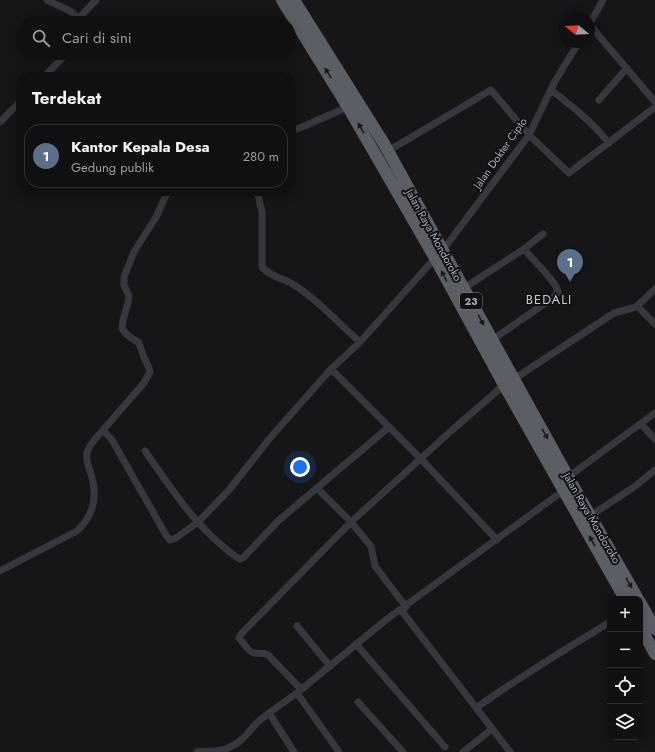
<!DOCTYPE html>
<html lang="id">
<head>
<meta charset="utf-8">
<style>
	:root { --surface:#101012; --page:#1e1e20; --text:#f1f3f6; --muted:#9c9d9f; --line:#303032; --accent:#db2777 }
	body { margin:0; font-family:Jost,sans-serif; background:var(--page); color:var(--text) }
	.controls { position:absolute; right:12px; bottom:12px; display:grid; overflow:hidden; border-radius:8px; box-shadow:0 2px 10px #0003 }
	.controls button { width:36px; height:36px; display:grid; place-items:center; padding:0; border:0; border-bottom:1px solid var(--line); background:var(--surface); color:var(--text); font:20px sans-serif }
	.compass { position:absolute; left:559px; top:12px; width:36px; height:36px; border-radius:50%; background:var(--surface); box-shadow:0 2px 10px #0003; rotate:288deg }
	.you { position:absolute; left:300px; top:467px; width:14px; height:14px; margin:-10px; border:3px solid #fff; border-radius:50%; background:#1a73e8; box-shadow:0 0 0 6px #1a73e833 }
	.badge { display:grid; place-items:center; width:26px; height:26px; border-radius:50%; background:var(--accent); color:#fff; font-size:13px; font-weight:700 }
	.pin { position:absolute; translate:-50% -33px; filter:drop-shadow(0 1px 2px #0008) }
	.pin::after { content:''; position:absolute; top:21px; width:14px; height:12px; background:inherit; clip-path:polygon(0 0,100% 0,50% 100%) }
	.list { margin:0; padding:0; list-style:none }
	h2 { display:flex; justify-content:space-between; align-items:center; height:52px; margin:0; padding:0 16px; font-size:17px }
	h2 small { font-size:13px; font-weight:400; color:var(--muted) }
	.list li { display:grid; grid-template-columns:26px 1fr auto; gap:12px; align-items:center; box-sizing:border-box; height:64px; margin:0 8px 8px; padding:0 8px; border:1px solid var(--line); border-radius:16px }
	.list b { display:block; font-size:15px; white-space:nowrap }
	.list p { margin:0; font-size:13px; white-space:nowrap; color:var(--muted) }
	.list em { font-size:13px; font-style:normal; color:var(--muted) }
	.icon { flex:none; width:22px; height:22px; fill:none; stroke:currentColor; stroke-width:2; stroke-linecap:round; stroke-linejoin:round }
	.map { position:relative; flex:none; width:655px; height:752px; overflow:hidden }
	.search { position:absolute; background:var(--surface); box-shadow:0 2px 10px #0003; left:16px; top:16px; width:280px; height:44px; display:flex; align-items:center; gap:10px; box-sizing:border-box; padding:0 14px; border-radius:22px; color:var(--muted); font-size:15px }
	.panel { position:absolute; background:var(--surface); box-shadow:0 2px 10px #0003; left:16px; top:72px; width:280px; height:124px; border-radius:16px }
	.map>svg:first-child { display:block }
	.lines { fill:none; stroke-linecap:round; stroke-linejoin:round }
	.minor { stroke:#37383d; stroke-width:7 }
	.trunk { stroke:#5b5e65; stroke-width:12 }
	.oneway { fill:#18191b }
	.labels { text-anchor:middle; stroke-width:4; stroke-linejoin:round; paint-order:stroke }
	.shield { fill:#111113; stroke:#7b7e86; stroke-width:1 }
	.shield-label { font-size:10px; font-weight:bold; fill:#a8adb8 }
	.street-label { font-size:11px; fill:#a8adb8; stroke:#111113 }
	.quarter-label { font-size:13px; letter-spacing:1px; fill:#c9ccd4; stroke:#111113 }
</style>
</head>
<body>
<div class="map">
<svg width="655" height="752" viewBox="0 0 655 752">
	<rect width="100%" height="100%" fill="#161618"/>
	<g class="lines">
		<path class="minor" d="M47,0L70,11L79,18
			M76,23L77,20L96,0
			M589,24L655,102
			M589,25L603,0
			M44,77L67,53
			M551,90C572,106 592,122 609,143
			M599,100L627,68
			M0,122L21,101
			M291,131L302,127L350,106
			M388,151L491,90L529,135L569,173L655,107
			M257,191L262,212V267C269,276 282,278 291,283C316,298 338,323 360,342
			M443,250L529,135L555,81L579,42
			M464,288L524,249L543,234
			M637,306L655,324
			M492,340L554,297L558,292C557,282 531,258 524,249
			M331,369L421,459L497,540
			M514,379L614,313L636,307L655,289
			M641,424L655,439
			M103,430L144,383L150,372L149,368L143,355L139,343L126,334L122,328L123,320L128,303L129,296L124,285V277L134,252L156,217L168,191
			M145,451C169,485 192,522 225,548C230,552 235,557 240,559L244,557L278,521L389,427
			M568,477L655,413
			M317,488L351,522L369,544L371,546L375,566L406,607
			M590,516L634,487L655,470
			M0,571L77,531C94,515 98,496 91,474C89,467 85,460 87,453C89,444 97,437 103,430L112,440L166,535L170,540L176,538L198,522L229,490L270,438L331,369L360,342L435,258
			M401,610L510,752
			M297,626L329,665
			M356,644L445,747
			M301,689L268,655C263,652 259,654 254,653C248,652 243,642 239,638L240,635L351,522L451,431L504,385
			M297,693L339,752
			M358,702L403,752
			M476,708C519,677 565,650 610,622
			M269,713L297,693L387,619L563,491
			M197,752C206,751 216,752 225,749C238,745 246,736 254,726C258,721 264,717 269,713L294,752
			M463,752L492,729"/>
		<path class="trunk" d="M282,0L348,107L435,258L504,385L625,599
			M294,0L383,142L568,477L638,599
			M640,602L655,629
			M640,626L655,654"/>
	</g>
	<defs><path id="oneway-solid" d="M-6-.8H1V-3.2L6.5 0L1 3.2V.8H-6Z"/></defs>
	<g class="oneway">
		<use href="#oneway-solid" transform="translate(328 73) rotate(-122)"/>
		<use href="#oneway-solid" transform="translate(361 128) rotate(-120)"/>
		<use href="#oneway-solid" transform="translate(444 276) rotate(-118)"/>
		<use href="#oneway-solid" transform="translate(481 320) rotate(62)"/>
		<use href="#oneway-solid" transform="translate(545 434) rotate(61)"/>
		<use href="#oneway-solid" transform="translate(592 541) rotate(-120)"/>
		<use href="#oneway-solid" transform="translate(629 583) rotate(61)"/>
	</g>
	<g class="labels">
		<rect class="shield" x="460" y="293" width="22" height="16" rx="3"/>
		<g class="shield-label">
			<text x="471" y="305">23</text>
		</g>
		<g class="street-label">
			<text transform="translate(500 153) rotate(-55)" y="4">Jalan Dokter Cipto</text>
			<text transform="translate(434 235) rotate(61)" y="4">Jalan Raya Mondoroko</text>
			<text transform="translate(592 518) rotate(60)" y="4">Jalan Raya Mondoroko</text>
		</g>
		<g class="quarter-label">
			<text x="549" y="304">BEDALI</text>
		</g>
	</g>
</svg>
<div class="controls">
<button>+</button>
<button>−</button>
<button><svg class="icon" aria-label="locate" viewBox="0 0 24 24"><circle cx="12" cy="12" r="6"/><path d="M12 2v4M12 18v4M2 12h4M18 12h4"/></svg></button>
<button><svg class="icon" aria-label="layers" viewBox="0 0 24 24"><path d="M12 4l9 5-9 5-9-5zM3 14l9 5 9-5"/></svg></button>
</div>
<svg class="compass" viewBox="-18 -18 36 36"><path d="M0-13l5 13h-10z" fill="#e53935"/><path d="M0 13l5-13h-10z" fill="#9c9d9f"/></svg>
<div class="you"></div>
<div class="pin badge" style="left:570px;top:282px;background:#5c6f8a">1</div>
<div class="search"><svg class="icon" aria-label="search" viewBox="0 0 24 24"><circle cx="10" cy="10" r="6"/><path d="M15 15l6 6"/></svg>Cari di sini</div>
<section class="panel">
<h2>Terdekat<small></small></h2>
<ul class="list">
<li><span class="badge" style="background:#5c6f8a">1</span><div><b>Kantor Kepala Desa</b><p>Gedung publik</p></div><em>280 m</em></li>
</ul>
</section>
</div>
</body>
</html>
